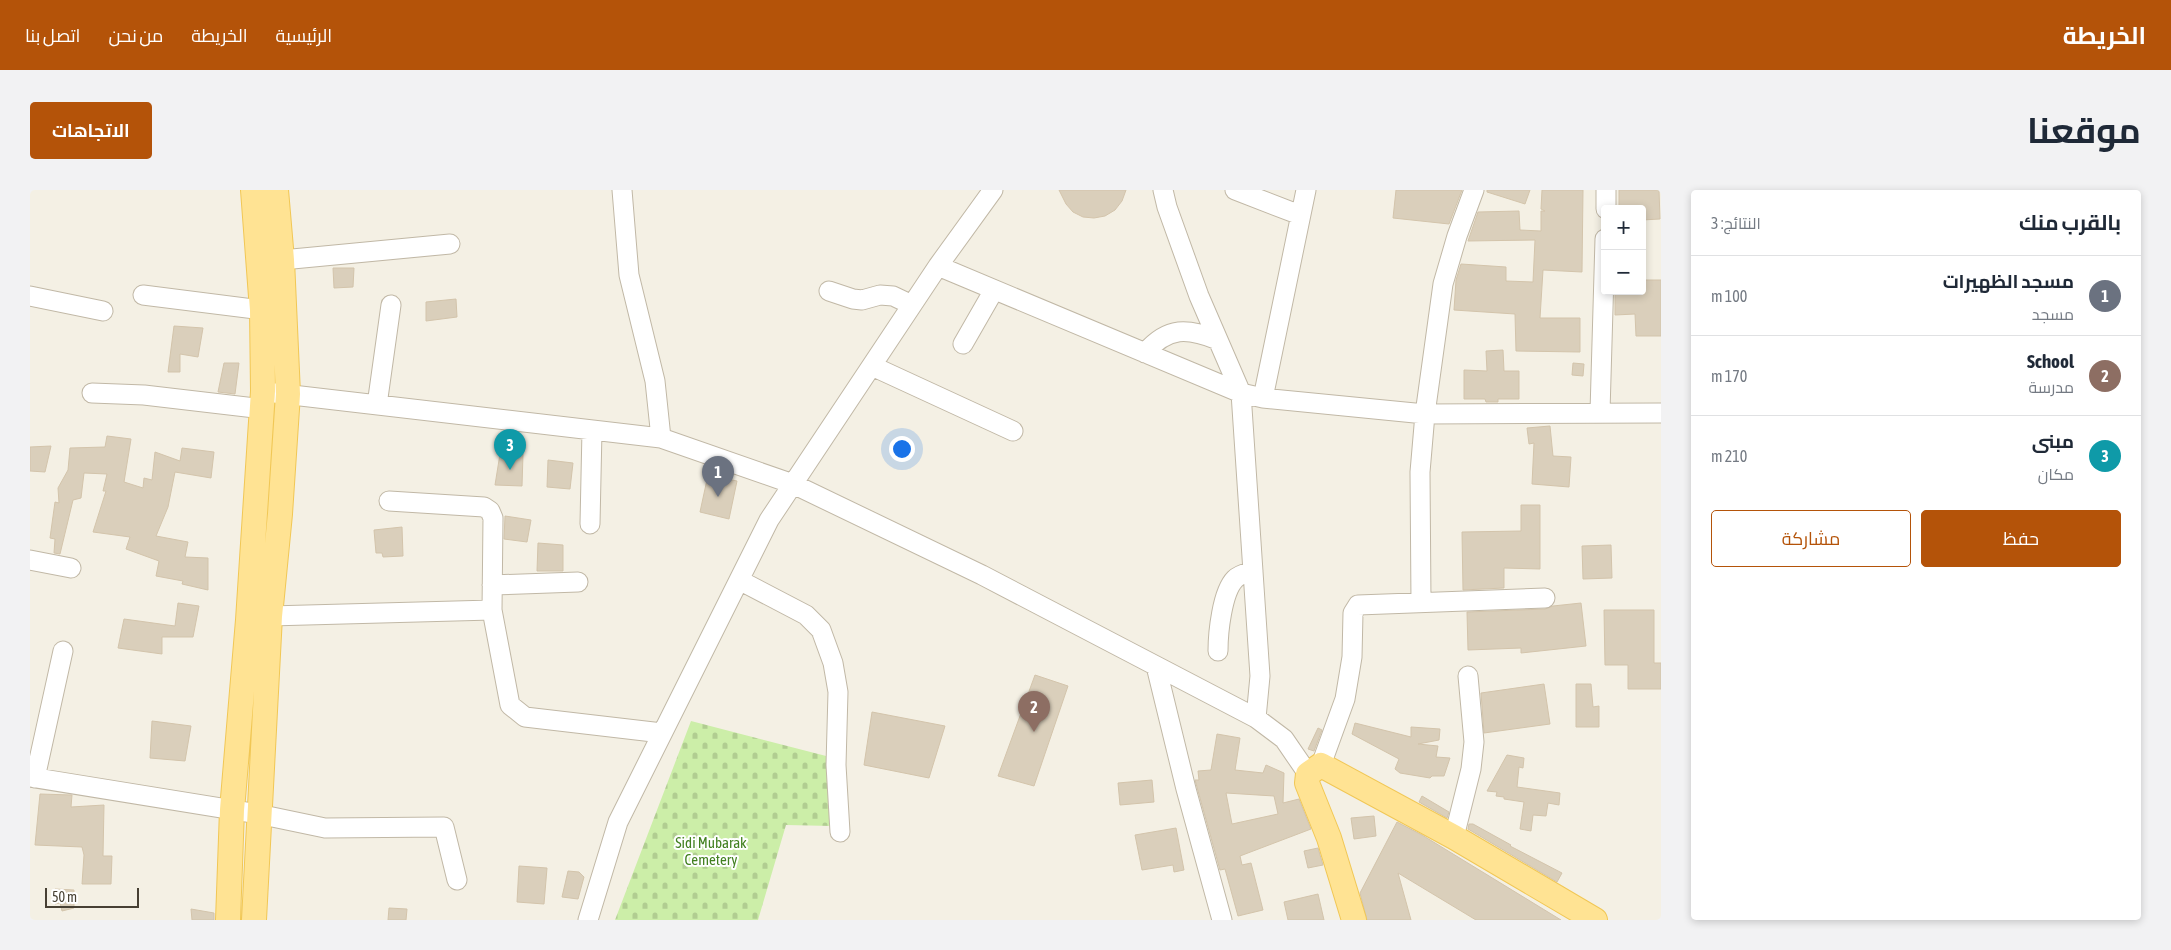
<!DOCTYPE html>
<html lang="ar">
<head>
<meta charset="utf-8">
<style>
	:root { --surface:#fff; --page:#f2f2f3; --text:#1f2937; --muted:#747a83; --line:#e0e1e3; --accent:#b45309 }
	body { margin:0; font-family:"Asap Condensed",Cairo,sans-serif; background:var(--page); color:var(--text); direction:rtl }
	.controls { position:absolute; right:15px; top:15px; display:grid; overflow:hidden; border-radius:5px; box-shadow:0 2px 8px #0003 }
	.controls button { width:45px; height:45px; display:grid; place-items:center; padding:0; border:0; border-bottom:1px solid var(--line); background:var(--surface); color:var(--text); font:25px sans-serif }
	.scale { position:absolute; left:15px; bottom:12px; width:94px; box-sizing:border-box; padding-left:5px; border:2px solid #474033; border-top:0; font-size:14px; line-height:18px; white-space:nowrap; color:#474033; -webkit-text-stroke:4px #fff; paint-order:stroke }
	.you { position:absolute; left:871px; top:258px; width:18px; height:18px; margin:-12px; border:4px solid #fff; border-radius:50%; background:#1a73e8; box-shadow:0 0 0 8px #1a73e833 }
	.badge { display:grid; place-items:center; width:32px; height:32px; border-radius:50%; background:var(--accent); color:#fff; font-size:16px; font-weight:700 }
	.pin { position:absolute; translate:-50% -41px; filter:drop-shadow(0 1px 2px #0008) }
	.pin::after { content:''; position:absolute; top:26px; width:18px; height:15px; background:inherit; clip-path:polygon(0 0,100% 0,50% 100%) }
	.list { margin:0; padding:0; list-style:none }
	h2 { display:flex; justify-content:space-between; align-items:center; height:65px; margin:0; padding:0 20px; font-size:21px }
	h2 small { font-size:16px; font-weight:400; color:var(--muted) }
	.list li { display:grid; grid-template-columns:32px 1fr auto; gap:15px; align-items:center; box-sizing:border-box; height:80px; padding:0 20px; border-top:1px solid var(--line) }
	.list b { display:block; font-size:19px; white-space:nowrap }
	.list p { margin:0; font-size:16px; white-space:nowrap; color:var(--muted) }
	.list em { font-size:16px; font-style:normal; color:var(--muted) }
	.actions { display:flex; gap:10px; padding:15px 20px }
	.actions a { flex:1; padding:11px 0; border:1px solid var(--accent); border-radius:5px; text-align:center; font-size:18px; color:var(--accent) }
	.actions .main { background:var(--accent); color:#fff }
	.map { position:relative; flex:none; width:1631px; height:730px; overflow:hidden; direction:ltr; border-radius:5px }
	header { display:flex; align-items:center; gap:30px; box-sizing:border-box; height:70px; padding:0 25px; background:var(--accent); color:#fff }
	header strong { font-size:24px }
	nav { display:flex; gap:28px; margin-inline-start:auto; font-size:18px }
	.intro { display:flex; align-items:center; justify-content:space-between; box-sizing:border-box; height:120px; padding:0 30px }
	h1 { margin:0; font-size:35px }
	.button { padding:12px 22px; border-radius:5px; background:var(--accent); color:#fff; font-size:18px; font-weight:700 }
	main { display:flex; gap:30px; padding:0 30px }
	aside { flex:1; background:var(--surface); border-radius:5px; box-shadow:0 2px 8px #0003 }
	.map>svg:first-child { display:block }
	.cemetery { fill:url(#cemetery-stones) }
	.building { fill:#dacfbb; stroke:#d3c4ab; fill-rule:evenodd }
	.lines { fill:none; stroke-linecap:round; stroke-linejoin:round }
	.minor-casing { stroke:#c1b8a6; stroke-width:21 }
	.major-casing { stroke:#f1c755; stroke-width:26 }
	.minor { stroke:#fff; stroke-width:19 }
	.major { stroke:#ffe393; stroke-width:24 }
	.labels { text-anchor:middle; stroke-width:4; stroke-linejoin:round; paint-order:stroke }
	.park-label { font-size:15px; fill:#428020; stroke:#fff }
</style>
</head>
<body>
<header>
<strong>الخريطة</strong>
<nav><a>الرئيسية</a><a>الخريطة</a><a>من نحن</a><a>اتصل بنا</a></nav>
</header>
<div class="intro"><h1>موقعنا</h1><a class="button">الاتجاهات</a></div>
<main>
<aside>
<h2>بالقرب منك<small>النتائج: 3</small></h2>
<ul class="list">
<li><span class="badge" style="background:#6b7280">1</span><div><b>مسجد الظهيرات</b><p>مسجد</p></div><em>100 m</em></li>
<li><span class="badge" style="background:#8d6e63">2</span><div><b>School</b><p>مدرسة</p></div><em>170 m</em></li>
<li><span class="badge" style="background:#0f9aa8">3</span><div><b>مبنى</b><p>مكان</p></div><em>210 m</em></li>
</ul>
<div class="actions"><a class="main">حفظ</a><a>مشاركة</a></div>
</aside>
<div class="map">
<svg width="1631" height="730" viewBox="0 0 1631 730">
	<defs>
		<pattern id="cemetery-stones" width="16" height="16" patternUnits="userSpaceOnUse" patternTransform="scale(1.25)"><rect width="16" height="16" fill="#cceea8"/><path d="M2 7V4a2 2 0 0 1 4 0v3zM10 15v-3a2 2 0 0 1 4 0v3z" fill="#b1cd91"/></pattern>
	</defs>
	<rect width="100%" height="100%" fill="#f4f0e4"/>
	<path class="cemetery" d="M661,531L800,567L802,636L756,635L728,730H585Z"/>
	<path class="building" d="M1029,0H1096L1092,11L1085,20L1075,26L1064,28L1053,27L1043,22L1036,14Z
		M1366,0H1432L1419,34L1363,28Z
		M1457,0H1500L1495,14L1457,2Z
		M1512,0H1553L1552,82L1513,80L1510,128H1550V162L1486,161L1485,124L1424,120L1426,90L1431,74L1476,77V91L1503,92L1505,50L1438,51L1448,22L1489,21L1490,40L1511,41V21H1515L1511,19Z
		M1589,0H1629L1630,29L1612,30V19H1589Z
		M303,78H324L323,97L304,98Z
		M1612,90H1631V146H1606L1605,124L1585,125V101H1612Z
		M426,109L427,127L396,131V112Z
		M144,136L173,138L168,167L150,164V182H138Z
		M1473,160L1474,181H1489V209H1468V212H1456L1455,209H1434V180L1457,181L1456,161Z
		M194,173H209L205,204L188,202Z
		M1543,173L1554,174L1553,186L1542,185Z
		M1520,236L1523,266L1541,267L1539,297L1502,294L1504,253L1499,254L1497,238Z
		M77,246L101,249L94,292L113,298L114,288L122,290L125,262L150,271L152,258L184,262L181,288L145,282L138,317L126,346L158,352L155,367L178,368V400L152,394L153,391L126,386L129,371L96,359L100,347L63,342L76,301H73L77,284L54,283L51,308L43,310L30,364L24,363L25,349L20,348L25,312L29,313L28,298L38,280L40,258L75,257Z
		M21,256L15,282L0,281V257Z
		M470,264H493L492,296L465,295Z
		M518,270L543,273L540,299L517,297Z
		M678,285L707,291L699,329L670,322Z
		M1491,315H1510V379L1474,378V398L1433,400L1432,342L1491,341Z
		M475,326L501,330L497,352L474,349Z
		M372,337L373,366L353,367L352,363H346L344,340Z
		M508,353L533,355V381H507Z
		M1581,355L1582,388L1553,389L1552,356Z
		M148,413L169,416L163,447H132V464L88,458L94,429L145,436Z
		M1551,413L1556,456L1491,463V458L1438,460L1437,422L1515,419L1523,416Z
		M1574,420H1624V473H1631V499H1598V475H1575Z
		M1005,485L1038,496L1004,596L968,586Z
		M1514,494L1520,534L1454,543L1451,503Z
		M1546,494H1561L1563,517L1569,516V537H1546Z
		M842,522L915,536L899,588L834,575Z
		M122,531L161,536L155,571L120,568Z
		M1325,533L1381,547V537L1410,539L1409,550L1388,554L1408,556L1406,567L1420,568L1414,586H1402L1400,588L1370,583L1365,579L1369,569L1322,544Z
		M1288,538L1292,540L1284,561L1278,559Z
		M1187,544L1210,548L1205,580L1233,583L1236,575L1254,583L1253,613L1269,609L1281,639L1210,666L1212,675L1221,673L1233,720L1208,726L1195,679L1190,680L1165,590H1169L1168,581L1181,580ZM1196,603L1244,606L1248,624L1202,634Z
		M1477,565L1494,568L1493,578L1489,577L1487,597L1530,603L1529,615L1518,613L1516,626L1503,625L1501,641L1490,639L1494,612L1474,609V607L1466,606L1467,602L1457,601Z
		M1122,590L1124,612L1090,615L1088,593Z
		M10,604L42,605L41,617L74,615L73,666H82L81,694H52L54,665L52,657L5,655Z
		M1392,606L1419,622L1417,628L1389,612Z
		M1344,626L1346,646L1324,649L1321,628Z
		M1367,632L1392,645L1531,730H1446L1368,683L1381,730H1337L1330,703Z
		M1439,634H1443L1481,655L1480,656L1532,683L1527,692L1438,639Z
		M1146,638L1154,680L1144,682L1143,675L1112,680L1105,645Z
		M1288,658L1293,675L1278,678L1274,661Z
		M489,676L517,678L514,714L487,712Z
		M538,681L549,682L554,687L548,709L532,707Z
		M25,699L44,700V718L32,721L30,713L25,714Z
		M1288,704L1294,730H1258L1254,712Z
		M359,718L377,719L376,730H358Z
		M161,719L184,723V730H162Z"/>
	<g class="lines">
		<g class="minor-casing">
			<path id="minor" d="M592,0L599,85L625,191L631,248
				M1133,0L1137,17L1169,106L1211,203L1230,486L1226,528
				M1205,0L1270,25
				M1576,19V0
				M252,70L420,54
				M908,76L1211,203L1233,208L1395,224L1631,223
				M799,101L823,109L832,110L850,105L863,106L882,115
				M113,105L232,120
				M0,106L73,121
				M933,154L964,100
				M1115,163C1138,136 1158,138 1188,150
				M842,176L983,241
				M62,203L114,205L233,219
				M245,203L631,248L763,294L952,385L1226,528L1254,549L1278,584
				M1233,208L1276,0
				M347,215L361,115
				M1570,222L1575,49
				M359,311L454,317L460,321L463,328L462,420L480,515L495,527L632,543
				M560,334L562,240
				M0,370L41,378
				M709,390L776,425L791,440L803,473L808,502L806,575L810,642
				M462,395L548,392
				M1391,412L1390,282L1395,224L1413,94L1427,46L1444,0
				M240,426L462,420
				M1188,461C1188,443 1192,402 1205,389C1210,384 1217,383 1223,381
				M1126,476L1156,599L1192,730
				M1291,575L1315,509L1322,467L1323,423L1328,415L1515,408
				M0,587L228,624L295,638L414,637L427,690
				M5,588L33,461
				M1424,647L1441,579L1444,552L1438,486
				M558,730L588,632L739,330L908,76L963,0"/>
		</g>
		<g class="major-casing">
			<path id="major" d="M198,730L202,620L218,430L233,201L232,120L223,0
				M224,730L240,426L250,324L258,204L252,70L246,0
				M1324,730L1299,648L1277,593L1278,584L1291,575L1424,647L1565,730"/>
		</g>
		<use href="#minor" class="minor"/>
		<use href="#major" class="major"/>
	</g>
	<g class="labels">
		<g class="park-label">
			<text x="681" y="658">Sidi Mubarak<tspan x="681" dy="17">Cemetery</tspan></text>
		</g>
	</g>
</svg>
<div class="controls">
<button>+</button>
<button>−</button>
</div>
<div class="scale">50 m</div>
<div class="you"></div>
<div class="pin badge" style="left:688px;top:307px;background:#6b7280">1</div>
<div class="pin badge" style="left:1004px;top:542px;background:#8d6e63">2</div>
<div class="pin badge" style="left:480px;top:280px;background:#0f9aa8">3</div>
</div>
</main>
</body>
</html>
